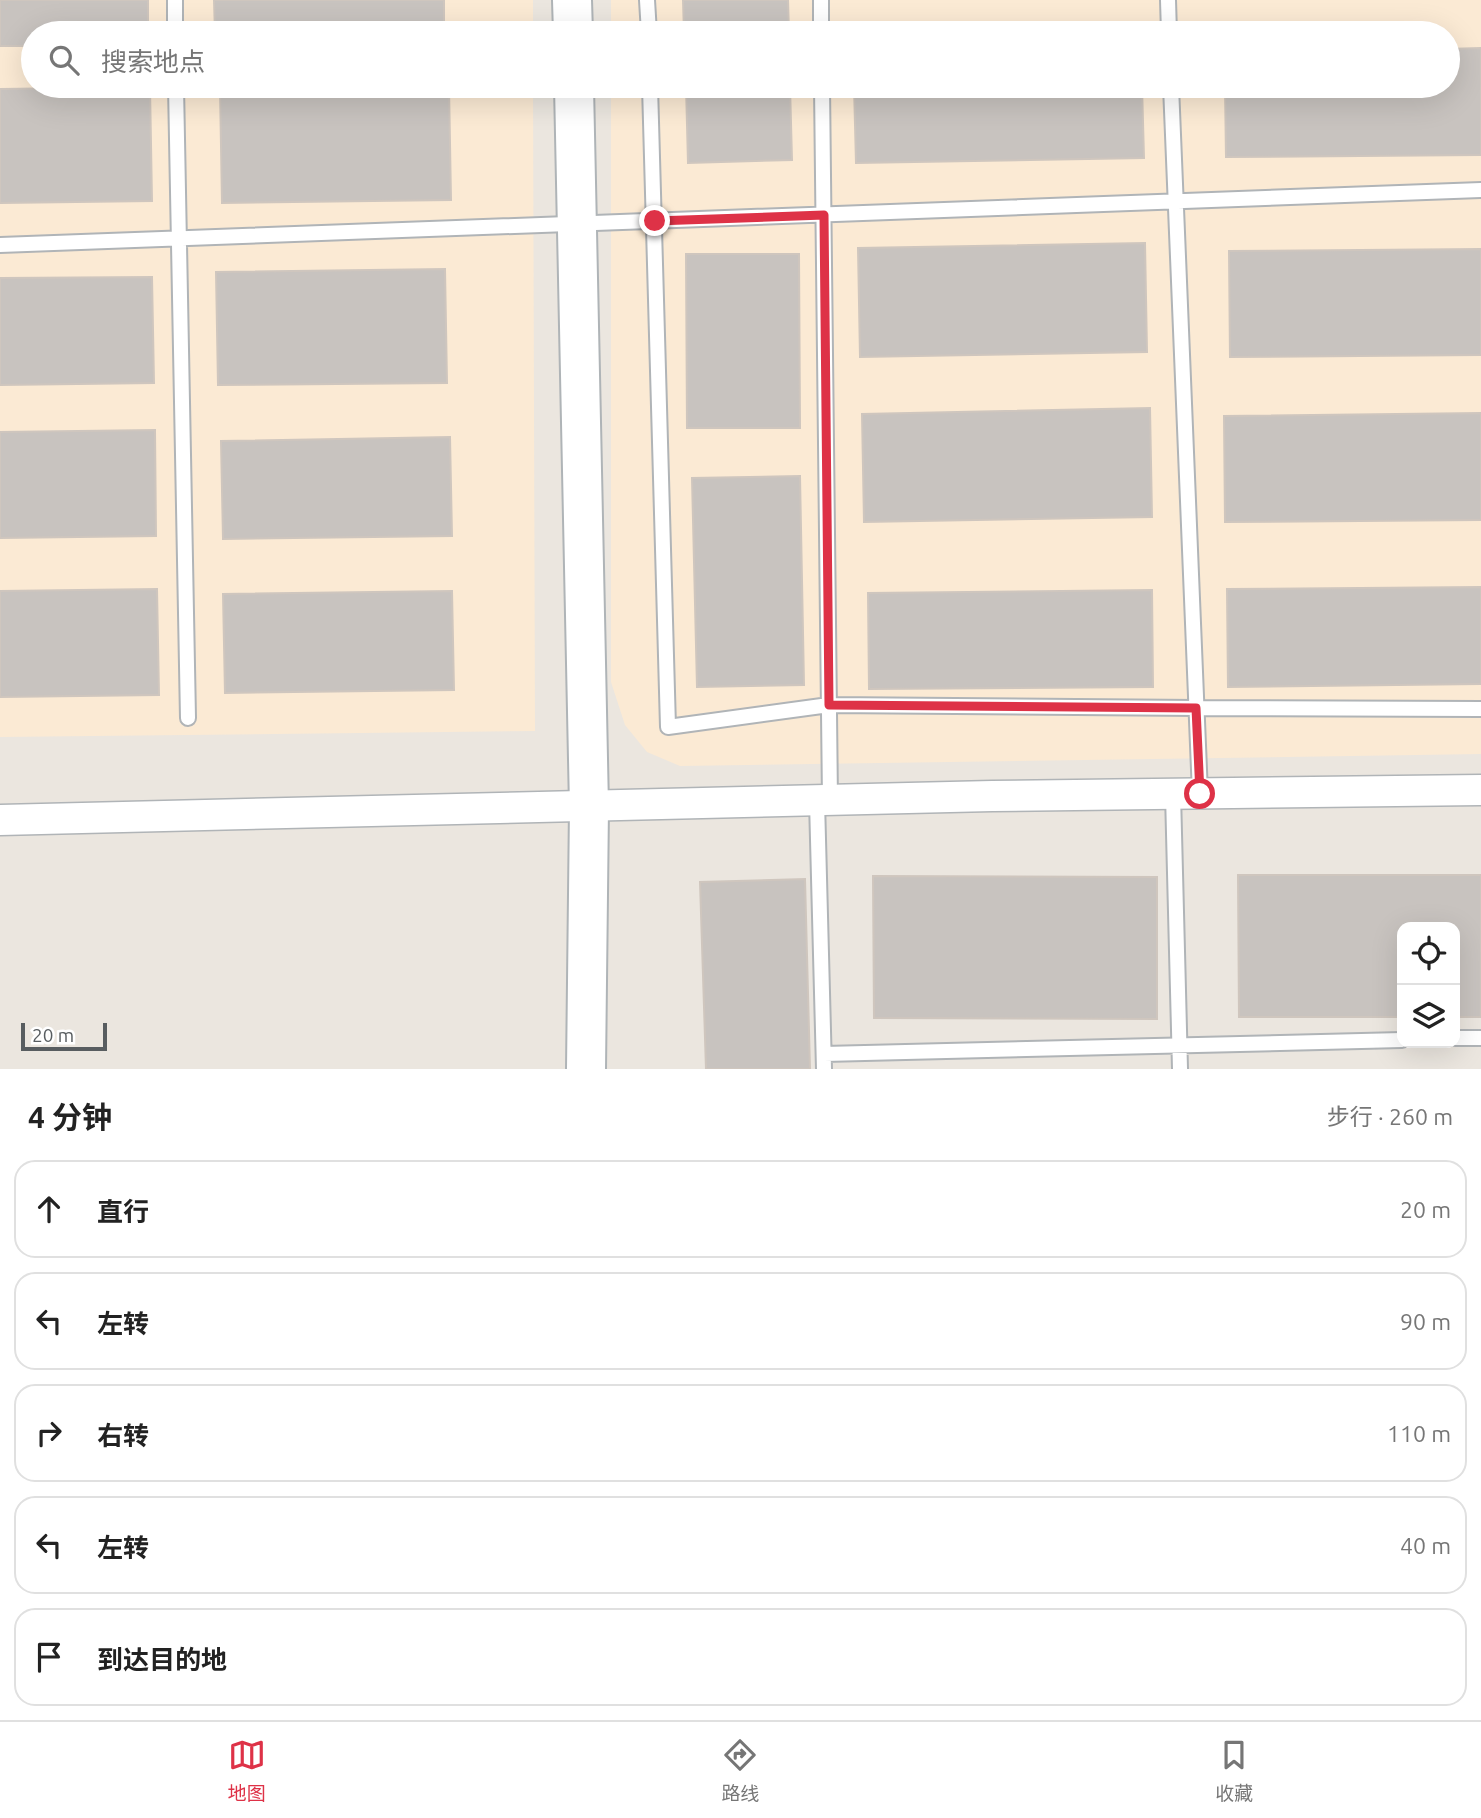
<!DOCTYPE html>
<html lang="zh">
<head>
<meta charset="utf-8">
<style>
	:root { --surface:#fff; --page:#f6f6f6; --text:#222; --muted:#767676; --line:#e0e0e0; --accent:#de3247 }
	body { margin:0; font-family:Ubuntu,"Noto Sans SC",sans-serif; background:var(--page); color:var(--text) }
	.controls { position:absolute; right:21px; bottom:21px; display:grid; overflow:hidden; border-radius:14px; box-shadow:0 7px 28px #0002 }
	.controls button { width:63px; height:63px; display:grid; place-items:center; padding:0; border:0; border-bottom:2px solid var(--line); background:var(--surface); color:var(--text); font:35px sans-serif }
	.scale { position:absolute; left:21px; bottom:18px; width:86px; box-sizing:border-box; padding-left:7px; border:4px solid #585d60; border-top:0; font-size:19px; line-height:24px; white-space:nowrap; color:#585d60; -webkit-text-stroke:5px #fff; paint-order:stroke }
	.stop { position:absolute; width:21px; height:21px; margin:-16px; border:5px solid #de3247; border-radius:50%; background:#fff }
	.stop.end { background:#de3247; border-color:#fff; box-shadow:0 2px 7px #0008 }
	.list { margin:0; padding:0; list-style:none }
	h2 { display:flex; justify-content:space-between; align-items:center; height:91px; margin:0; padding:0 28px; font-size:30px }
	h2 small { font-size:23px; font-weight:400; color:var(--muted) }
	.list li { display:grid; grid-template-columns:46px 1fr auto; gap:21px; align-items:center; box-sizing:border-box; height:98px; margin:0 14px 14px; padding:0 14px; border:2px solid var(--line); border-radius:21px }
	.list b { display:block; font-size:26px; white-space:nowrap }
	.list em { font-size:23px; font-style:normal; color:var(--muted) }
	.icon { flex:none; width:38px; height:38px; fill:none; stroke:currentColor; stroke-width:2; stroke-linecap:round; stroke-linejoin:round }
	.map { position:relative; flex:none; width:1481px; height:1069px; overflow:hidden }
	.search { position:absolute; background:var(--surface); box-shadow:0 7px 28px #0002; left:21px; right:21px; top:21px; height:77px; display:flex; align-items:center; gap:18px; box-sizing:border-box; padding:0 24px; border-radius:38px; color:var(--muted); font-size:26px }
	.sheet { height:651px; background:var(--surface) }
	nav { display:flex; justify-content:space-around; align-items:center; box-sizing:border-box; height:98px; border-top:2px solid var(--line); background:var(--surface); font-size:19px; color:var(--muted) }
	nav a { display:grid; justify-items:center; gap:4px }
	nav .on { color:var(--accent) }
	.map>svg:first-child { display:block }
	.commercial { fill:#fbead4 }
	.building { fill:#c8c3bf; stroke:#cfc6be; stroke-width:2 }
	.lines { fill:none; stroke-linecap:round; stroke-linejoin:round }
	.lane-casing { stroke:#b0b4b7; stroke-width:18 }
	.street-casing { stroke:#b0b4b7; stroke-width:33 }
	.secondary-casing { stroke:#afb4b7; stroke-width:42 }
	.lane { stroke:#fff; stroke-width:14 }
	.street { stroke:#fff; stroke-width:30 }
	.secondary { stroke:#fff; stroke-width:38 }
	.route { stroke:#de3247; stroke-width:9 }
</style>
</head>
<body>
<div class="map">
<svg width="1481" height="1069" viewBox="0 0 1481 1069">
	<rect width="100%" height="100%" fill="#ebe6df"/>
	<path class="commercial" d="M0,0H533V33H33V86H533L535,731L0,737Z
		M611,0H1481V754L680,766L647,752L625,725L611,682V86H1448V33H611Z"/>
	<path class="building" d="M0,0H148V33H33V46H0Z
		M214,0H444V33H215Z
		M683,0H788L789,33H684Z
		M1481,48V155L1226,157L1225,86H1448V49Z
		M449,86L451,200L222,203L220,89Z
		M686,86H790L792,160L688,163Z
		M854,86H1142L1144,158L856,163Z
		M150,87L152,201L0,203V89Z
		M1145,243L1147,352L860,357L858,248Z
		M1481,249V355L1230,357L1229,251Z
		M686,254H799L800,428H687Z
		M445,269L447,383L218,385L216,272Z
		M152,277L154,383L0,385V278Z
		M1150,408L1152,517L864,522L862,414Z
		M1481,413V520L1225,522L1224,416Z
		M155,430L156,536L0,538V432Z
		M450,437L452,536L223,539L221,441Z
		M800,476L804,685L697,687L692,478Z
		M1481,587V684L1228,687L1227,589Z
		M157,589L159,695L0,697V591Z
		M1152,590L1153,687L869,689L868,593Z
		M452,591L454,690L225,693L223,594Z
		M1238,875H1481V1017H1455V927H1402V1017H1239Z
		M873,876L1157,877V1019L874,1018Z
		M805,879L810,1069H706L700,882Z"/>
	<g class="lines">
		<g class="lane-casing">
			<path id="lane" d="M175,0V33
				M647,0L649,33
				M821,0V33
				M1168,0L1169,33
				M176,86L188,718
				M650,86L668,727L829,705L1196,708L1481,709
				M822,86L830,801
				M1171,86L1200,794
				M0,245L1481,190
				M1173,794L1180,1069
				M817,801L824,1069
				M1455,1038H1481
				M824,1054L1402,1040"/>
		</g>
		<g class="street-casing">
			<path id="street" d="M0,820L992,796L1481,790"/>
		</g>
		<g class="secondary-casing">
			<path id="secondary" d="M572,0L573,33
				M574,86L589,807L586,1069"/>
		</g>
		<use href="#lane" class="lane"/>
		<use href="#street" class="street"/>
		<use href="#secondary" class="secondary"/>
	</g>
	<g class="lines">
		<path class="route" d="M655,221L824,215L829,705L1196,708L1200,794"/>
	</g>
</svg>
<div class="controls">
<button><svg class="icon" aria-label="locate" viewBox="0 0 24 24"><circle cx="12" cy="12" r="6"/><path d="M12 2v4M12 18v4M2 12h4M18 12h4"/></svg></button>
<button><svg class="icon" aria-label="layers" viewBox="0 0 24 24"><path d="M12 4l9 5-9 5-9-5zM3 14l9 5 9-5"/></svg></button>
</div>
<div class="scale">20 m</div>
<div class="stop" style="left:1200px;top:794px"></div>
<div class="stop end" style="left:655px;top:221px"></div>
<div class="search"><svg class="icon" aria-label="search" viewBox="0 0 24 24"><circle cx="10" cy="10" r="6"/><path d="M15 15l6 6"/></svg>搜索地点</div>
</div>
<section class="sheet">
<h2>4 分钟<small>步行 · 260 m</small></h2>
<ul class="list">
<li><svg class="icon" aria-label="ahead" viewBox="0 0 24 24"><path d="M12 20V5M6 11l6-6 6 6"/></svg><div><b>直行</b></div><em>20 m</em></li>
<li><svg class="icon" aria-label="left" viewBox="0 0 24 24"><path d="M17 20v-9H6M10 6l-5 5 5 5"/></svg><div><b>左转</b></div><em>90 m</em></li>
<li><svg class="icon" aria-label="right" viewBox="0 0 24 24"><path d="M7 20v-9h11M14 6l5 5-5 5"/></svg><div><b>右转</b></div><em>110 m</em></li>
<li><svg class="icon" aria-label="left" viewBox="0 0 24 24"><path d="M17 20v-9H6M10 6l-5 5 5 5"/></svg><div><b>左转</b></div><em>40 m</em></li>
<li><svg class="icon" aria-label="arrive" viewBox="0 0 24 24"><path d="M6 21V4h12l-3 4 3 4H6"/></svg><div><b>到达目的地</b></div></li>
</ul>
</section>
<nav>
<a class="on"><svg class="icon" aria-label="map" viewBox="0 0 24 24"><path d="M3 6l6-2 6 2 6-2v14l-6 2-6-2-6 2zM9 4v14M15 6v14"/></svg>地图</a>
<a><svg class="icon" aria-label="directions" viewBox="0 0 24 24"><path d="M12 3l9 9-9 9-9-9zM9 14v-3h6M13 9l2 2-2 2"/></svg>路线</a>
<a><svg class="icon" aria-label="saved" viewBox="0 0 24 24"><path d="M7 4h10v16l-5-4-5 4z"/></svg>收藏</a>
</nav>
</body>
</html>
